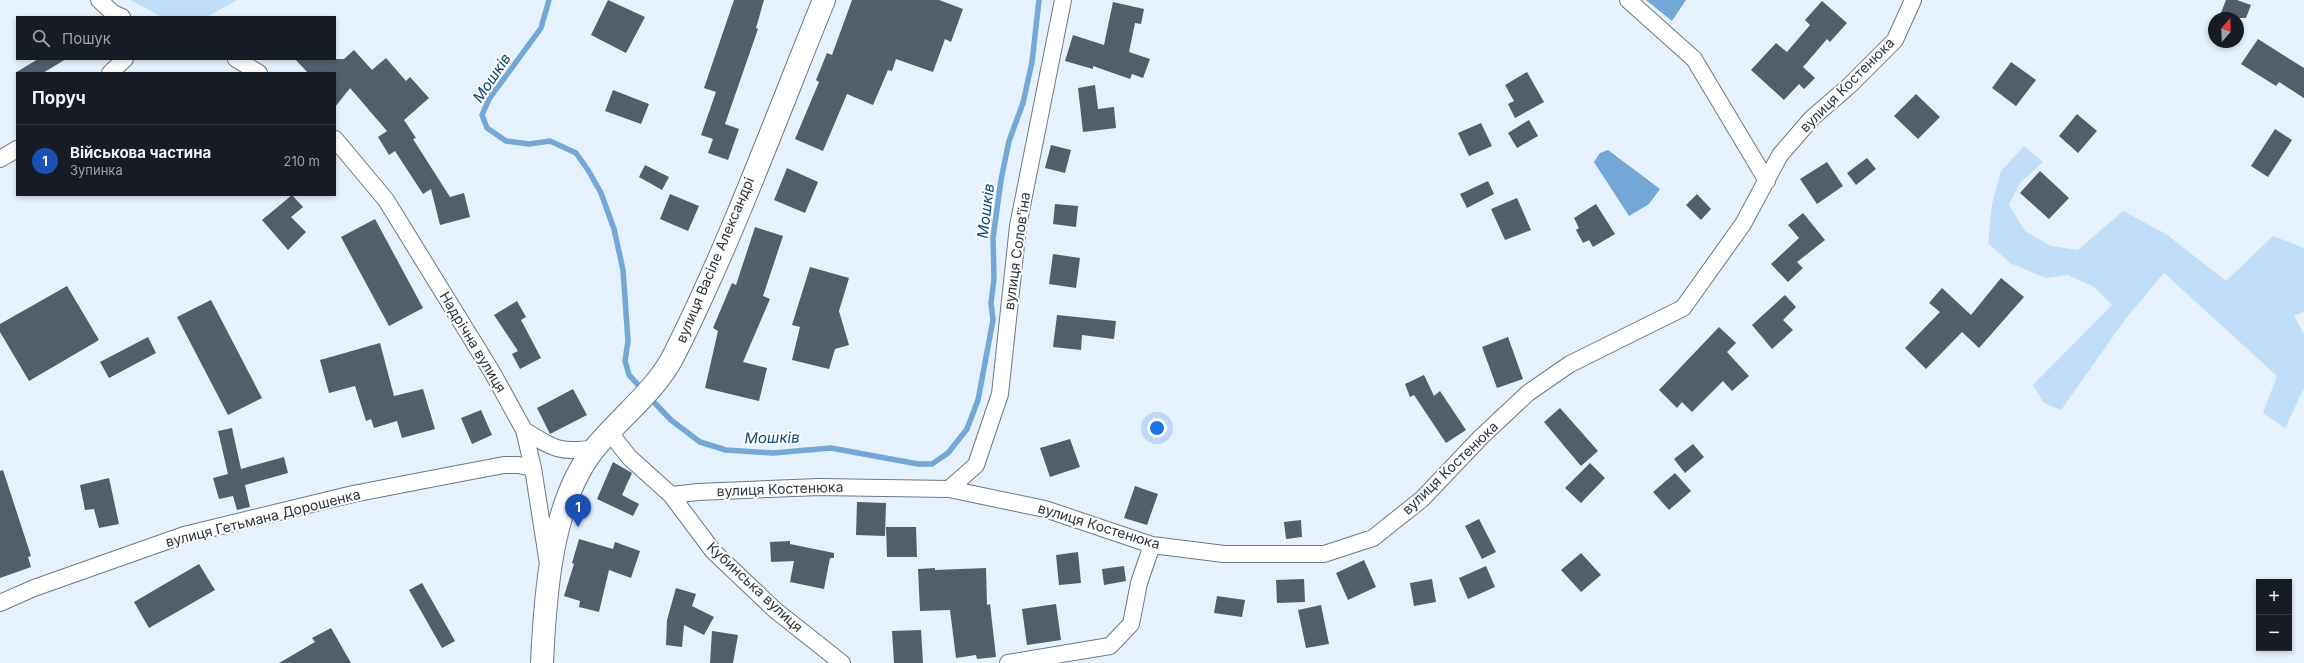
<!DOCTYPE html>
<html lang="uk">
<head>
<meta charset="utf-8">
<style>
	:root { --surface:#171b24; --page:#242831; --text:#f1f3f6; --muted:#9ea1a6; --line:#363941; --accent:#db2777 }
	body { margin:0; font-family:Inter,sans-serif; background:var(--page); color:var(--text) }
	.controls { position:absolute; right:12px; bottom:12px; display:grid; overflow:hidden; border-radius:0px; box-shadow:0 2px 6px #0003 }
	.controls button { width:36px; height:36px; display:grid; place-items:center; padding:0; border:0; border-bottom:1px solid var(--line); background:var(--surface); color:var(--text); font:20px sans-serif }
	.compass { position:absolute; left:2208px; top:12px; width:36px; height:36px; border-radius:50%; background:var(--surface); box-shadow:0 2px 6px #0003; rotate:19deg }
	.you { position:absolute; left:1157px; top:428px; width:14px; height:14px; margin:-10px; border:3px solid #fff; border-radius:50%; background:#1a73e8; box-shadow:0 0 0 6px #1a73e833 }
	.badge { display:grid; place-items:center; width:26px; height:26px; border-radius:50%; background:var(--accent); color:#fff; font-size:13px; font-weight:700 }
	.pin { position:absolute; translate:-50% -33px; filter:drop-shadow(0 1px 2px #0008) }
	.pin::after { content:''; position:absolute; top:21px; width:14px; height:12px; background:inherit; clip-path:polygon(0 0,100% 0,50% 100%) }
	.list { margin:0; padding:0; list-style:none }
	h2 { display:flex; justify-content:space-between; align-items:center; height:52px; margin:0; padding:0 16px; font-size:17px }
	h2 small { font-size:13px; font-weight:400; color:var(--muted) }
	.list li { display:grid; grid-template-columns:26px 1fr auto; gap:12px; align-items:center; box-sizing:border-box; height:72px; padding:0 16px; border-top:1px solid var(--line) }
	.list b { display:block; font-size:15px; white-space:nowrap }
	.list p { margin:0; font-size:13px; white-space:nowrap; color:var(--muted) }
	.list em { font-size:13px; font-style:normal; color:var(--muted) }
	.icon { flex:none; width:22px; height:22px; fill:none; stroke:currentColor; stroke-width:2; stroke-linecap:round; stroke-linejoin:round }
	.map { position:relative; flex:none; width:2304px; height:663px; overflow:hidden }
	.search { position:absolute; background:var(--surface); box-shadow:0 2px 6px #0003; left:16px; top:16px; width:320px; height:44px; display:flex; align-items:center; gap:10px; box-sizing:border-box; padding:0 14px; border-radius:0px; color:var(--muted); font-size:15px }
	.panel { position:absolute; background:var(--surface); box-shadow:0 2px 6px #0003; left:16px; top:72px; width:320px; height:124px; border-radius:0px }
	.map>svg:first-child { display:block }
	.green { fill:#c1def9 }
	.water { fill:#73a7d5 }
	.lines { fill:none; stroke-linecap:round; stroke-linejoin:round }
	.stream { stroke:#73a7d5; stroke-width:5.5 }
	.building { fill:#525f6b }
	.street-casing { stroke:#6b7986; stroke-width:18 }
	.secondary-casing { stroke:#6b7986; stroke-width:24 }
	.street { stroke:#fff; stroke-width:16 }
	.secondary { stroke:#fff; stroke-width:22 }
	.labels { text-anchor:middle; stroke-width:4; stroke-linejoin:round; paint-order:stroke }
	.street-label { font-size:14px; fill:#30363c; stroke:#fdfdfd }
	.water-label { font-size:15px; font-style:italic; fill:#0c4975; stroke:#fdfdfd }
</style>
</head>
<body>
<div class="map">
<svg width="2304" height="663" viewBox="0 0 2304 663">
	<rect width="100%" height="100%" fill="#e5f1fd"/>
	<path class="green" d="M130,0H237L207,17H162Z
		M2024,146L2043,162L2020,183L2009,205L2025,231L2051,246L2078,250L2123,211L2166,234L2226,281L2273,236L2304,248V312L2294,316L2304,334V388L2285,428L2263,413L2277,376L2164,273L2127,317L2061,410L2044,403L2033,385L2112,305L2094,287L2068,275L2046,278L2010,263L1988,243L1992,204L2001,171Z"/>
	<path class="water" d="M1646,0H1686L1672,21Z
		M1608,150L1660,189L1649,204L1629,216L1594,162L1600,153Z"/>
	<g class="lines">
		<path class="stream" d="M549,0L541,28L489,99L482,115L487,128L506,141L529,144L550,141L576,153L588,170L601,193L614,229L623,270L628,341L625,361L629,375L643,390
			M649,397L671,420L700,442L726,450L773,453L831,448L918,464H932L948,453L967,429L978,400L993,320L991,303L994,279L993,238L1001,180L1009,141L1023,103L1032,62L1039,0"/>
	</g>
	<path class="building" d="M608,0L645,17L626,53L591,35Z
		M734,0H764L756,28L758,29L725,124L739,129L728,160L708,153L713,139L701,135L716,92L704,88Z
		M852,0H939L963,9L951,42L945,39L933,72L896,59L892,71L888,70L873,105L847,94L823,151L795,139L819,82L816,80L827,53L832,55Z
		M2226,0H2237L2251,5L2246,18H2219Z
		M1822,1L1847,23L1830,42L1827,39L1803,67L1815,78L1804,89L1799,84L1784,100L1751,70L1776,43L1787,52L1810,25L1805,20Z
		M1113,2L1144,9L1141,24L1135,23L1129,52L1150,59L1143,78L1132,74L1130,79L1093,66V69L1065,61L1073,35L1104,45Z
		M2258,39L2304,68V98L2279,82L2276,86L2241,64Z
		M354,50L372,70L386,58L406,81L410,77L429,98L404,120L416,138L413,139L450,197L464,193L470,217L440,225L431,189L423,194L395,151L389,155L378,137L387,131L350,88L335,107V73H308L295,59H344Z
		M38,59H66L43,73H15Z
		M2011,62L2036,80L2016,106L1992,88Z
		M1527,72L1544,102L1515,118L1508,104L1514,101L1505,85Z
		M1095,85L1098,109L1114,107L1116,128L1083,132L1078,88Z
		M613,90L649,104L641,124L605,111Z
		M1916,94L1940,117L1918,139L1894,116Z
		M2077,114L2097,131L2078,153L2059,136Z
		M1529,120L1538,136L1517,148L1508,133Z
		M1481,123L1492,146L1469,156L1458,133Z
		M2275,129L2292,140L2268,177L2251,166Z
		M1051,145L1071,150L1065,173L1045,168Z
		M1867,158L1876,169L1856,185L1847,173Z
		M1827,162L1843,186L1817,204L1800,179Z
		M645,165L669,177L662,190L639,177Z
		M787,168L818,182L805,213L774,200Z
		M2040,171L2069,198L2049,219L2020,193Z
		M1488,181L1494,194L1467,208L1460,194Z
		M670,194L699,206L688,231L660,219Z
		M1697,194L1711,209L1701,220L1686,205Z
		M292,195L303,207L291,217L306,232L288,250L262,220Z
		M1517,198L1531,230L1505,240L1491,209Z
		M1055,204L1078,206L1076,227L1053,224Z
		M1596,204L1615,234L1593,247L1589,240L1583,243L1576,230L1579,228L1574,218Z
		M1803,213L1825,240L1797,262L1803,268L1788,282L1771,264L1799,238L1788,225Z
		M375,219L423,308L389,326L341,237Z
		M755,227L783,236L763,296L770,299L743,362L767,368L759,401L705,388L718,331L713,328L732,283L736,285Z
		M1053,254L1080,258L1076,288L1049,284Z
		M810,267L849,278L839,311L849,345L835,349L829,369L792,360L800,327L792,325Z
		M2001,278L2024,297L1979,348L1962,332L1926,369L1905,348L1940,312L1929,303L1942,288L1971,315Z
		M67,286L99,340L29,381L0,332V324Z
		M1785,295L1796,307L1783,320L1793,330L1772,349L1752,325Z
		M211,300L262,398L228,415L177,317Z
		M517,301L526,317L521,320L541,358L520,369L512,354L518,351L494,315Z
		M1057,315L1116,321L1114,339L1082,335L1081,350L1053,347Z
		M1719,327L1736,343L1727,352L1749,376L1732,391L1723,381L1692,412L1682,402L1677,408L1659,390Z
		M148,337L156,353L109,378L100,362Z
		M1508,337L1523,379L1497,388L1482,347Z
		M380,343L394,396L423,389L435,429L402,438L397,421L374,428L371,419L366,421L355,386L329,393L320,360Z
		M1424,375L1434,396L1440,391L1466,430L1446,443L1414,395L1410,397L1405,384Z
		M573,389L587,415L550,434L537,408Z
		M1560,408L1598,451L1581,466L1544,422Z
		M481,410L492,435L472,444L461,418Z
		M232,428L241,469L284,457L288,473L245,485L250,507L237,510L233,496L219,499L213,478L228,474L218,431Z
		M1070,439L1080,467L1050,477L1040,448Z
		M1693,444L1704,457L1685,473L1674,459Z
		M613,462L632,473L622,495L639,504L633,516L597,499Z
		M1590,463L1605,478L1581,503L1565,488Z
		M3,470L31,556L28,557L31,567L0,578V471Z
		M1675,473L1691,491L1669,510L1653,492Z
		M109,478L119,524L99,528L94,509L85,510L80,485Z
		M1135,486L1158,494L1147,525L1124,518Z
		M857,502L886,503L885,536L856,535Z
		M1479,519L1496,552L1482,559L1465,526Z
		M1301,520L1302,537L1286,539L1284,522Z
		M886,527H916L917,557H887Z
		M579,539L613,549L615,542L640,551L631,578L609,570L599,612L579,607L580,601L564,596L574,564L572,563Z
		M790,541V544L834,553V558H830L824,589L790,582L794,561L771,562L770,542Z
		M1078,552L1081,583L1059,585L1056,555Z
		M1581,553L1601,575L1581,592L1561,570Z
		M1364,560L1376,587L1348,600L1336,573Z
		M199,564L215,590L149,628L134,602Z
		M1124,566L1126,581L1104,585L1102,569Z
		M1486,566L1495,587L1468,599L1459,578Z
		M935,568V570L986,568L987,605L990,604L996,657L977,659L976,655L956,658L950,610L920,611L918,569Z
		M1304,579L1305,602L1277,603L1276,580Z
		M1432,579L1436,602L1414,606L1410,583Z
		M422,583L455,641L442,648L409,590Z
		M676,588L696,594L692,606L714,617L704,635L684,625L682,647L666,645L667,620Z
		M1217,596L1245,600L1242,617L1214,613Z
		M1056,604L1061,640L1027,645L1022,609Z
		M1321,605L1329,644L1306,648L1298,610Z
		M331,628L351,663H279L315,642L312,638Z
		M921,630L923,663H894L892,631Z
		M712,631L738,635L733,663H710Z"/>
	<g class="lines">
		<g class="street-casing">
			<path id="street" d="M99,0L113,13L122,17
				M1628,0L1694,59L1767,181
				M236,59L259,73
				M110,73L125,59
				M335,139L386,200L492,372L524,430L533,468L548,564
				M0,159L17,149
				M524,430C552,448 560,454 595,448
				M610,433L629,457L671,495L713,551L775,610L842,663
				M949,489L976,465L1000,394L1018,226L1063,0
				M671,495L698,492L819,487L949,489L1045,509L1152,545L1224,554H1324L1373,538L1422,499L1481,437L1528,393L1570,364L1683,308L1743,224L1780,155L1812,118L1849,86L1895,40L1913,0
				M0,603L34,588L184,535L353,494L446,476L504,465H518L533,468
				M1008,663L1110,646L1131,624L1139,583L1152,545"/>
		</g>
		<g class="secondary-casing">
			<path id="secondary" d="M542,663C545,597 551,501 595,448C621,416 657,390 675,353C732,239 776,118 824,0"/>
		</g>
		<use href="#street" class="street"/>
		<use href="#secondary" class="secondary"/>
	</g>
	<g class="labels">
		<g class="street-label">
			<text transform="translate(1847 85) rotate(-45)" y="5">вулиця Костенюка</text>
			<text transform="translate(1017 251) rotate(-82)" y="5">вулиця Солов'їна</text>
			<text transform="translate(715 260) rotate(-67)" y="5">вулиця Васіле Александрі</text>
			<text transform="translate(473 342) rotate(59)" y="5">Надрічна вулиця</text>
			<text transform="translate(1450 468) rotate(-44)" y="5">вулиця Костенюка</text>
			<text transform="translate(780 489) rotate(-2)" y="5">вулиця Костенюка</text>
			<text transform="translate(263 518) rotate(-14)" y="5">вулиця Гетьмана Дорошенка</text>
			<text transform="translate(1099 526) rotate(17)" y="5">вулиця Костенюка</text>
			<text transform="translate(755 587) rotate(43)" y="5">Кубинська вулиця</text>
		</g>
		<g class="water-label">
			<text transform="translate(492 78) rotate(-56)" y="5">Мошків</text>
			<text transform="translate(986 211) rotate(-83)" y="5">Мошків</text>
			<text transform="translate(772 438) rotate(-1)" y="5">Мошків</text>
		</g>
	</g>
</svg>
<div class="controls">
<button>+</button>
<button>−</button>
</div>
<svg class="compass" viewBox="-18 -18 36 36"><path d="M0-13l5 13h-10z" fill="#e53935"/><path d="M0 13l5-13h-10z" fill="#9ea1a6"/></svg>
<div class="you"></div>
<div class="pin badge" style="left:578px;top:527px;background:#1a4fb4">1</div>
<div class="search"><svg class="icon" aria-label="search" viewBox="0 0 24 24"><circle cx="10" cy="10" r="6"/><path d="M15 15l6 6"/></svg>Пошук</div>
<section class="panel">
<h2>Поруч<small></small></h2>
<ul class="list">
<li><span class="badge" style="background:#1a4fb4">1</span><div><b>Військова частина</b><p>Зупинка</p></div><em>210 m</em></li>
</ul>
</section>
</div>
</body>
</html>
